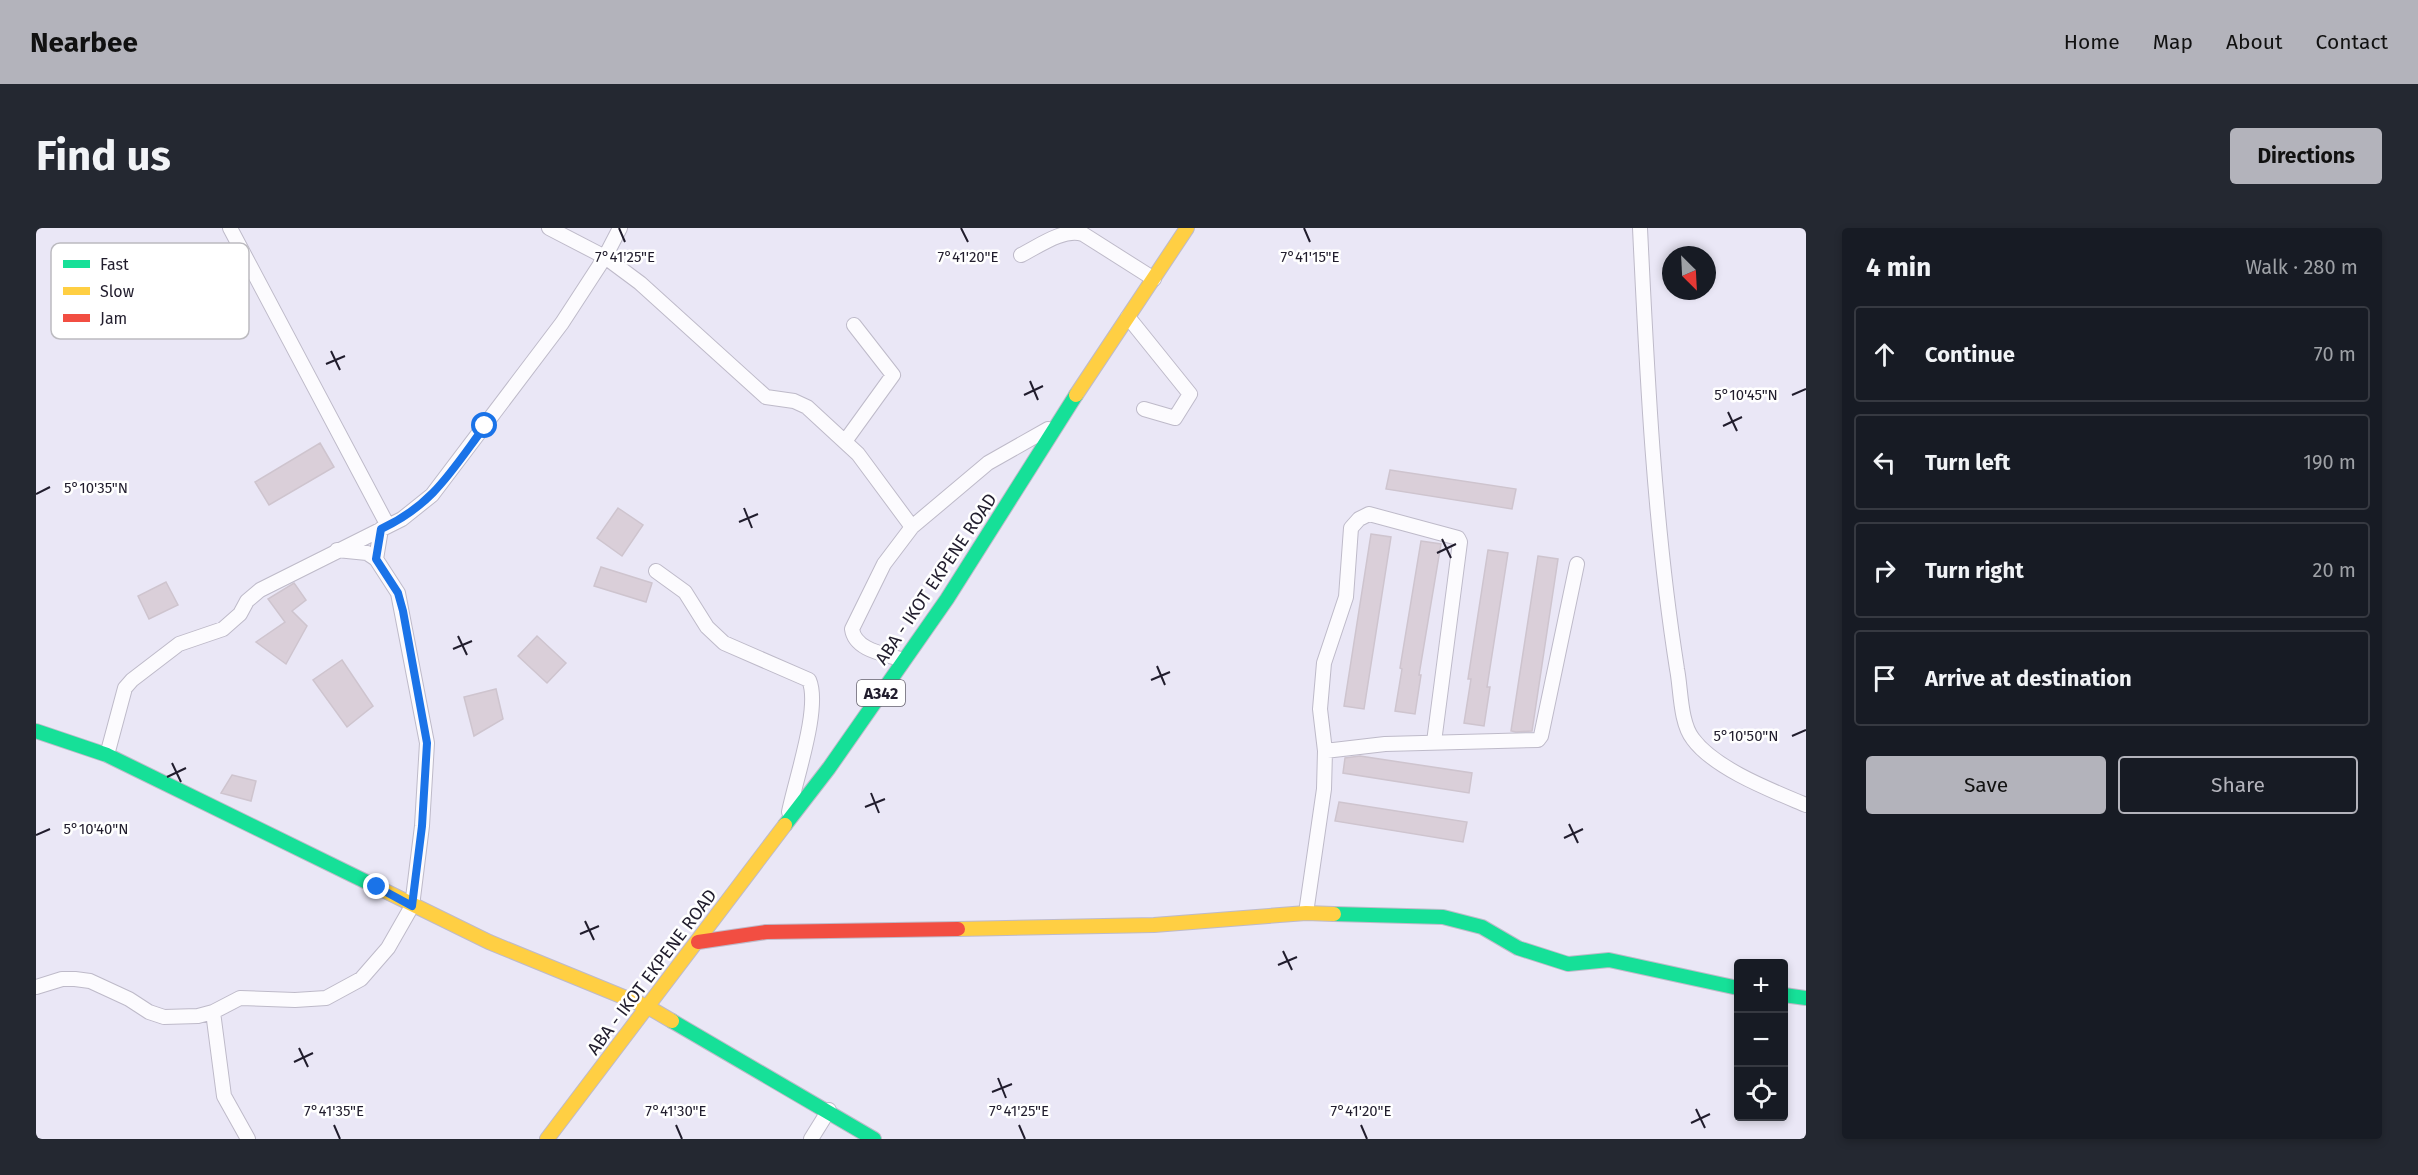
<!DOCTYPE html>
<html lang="en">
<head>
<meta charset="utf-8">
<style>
	:root { --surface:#171b24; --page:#242831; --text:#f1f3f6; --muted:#9ea1a6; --line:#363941; --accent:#b3b3bb }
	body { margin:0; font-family:"Fira Sans",sans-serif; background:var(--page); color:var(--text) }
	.controls { position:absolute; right:18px; bottom:18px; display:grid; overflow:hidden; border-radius:6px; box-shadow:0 3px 9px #0003 }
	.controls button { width:54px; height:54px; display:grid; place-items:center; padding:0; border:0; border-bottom:2px solid var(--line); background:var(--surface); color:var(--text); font:30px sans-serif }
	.compass { position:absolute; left:1626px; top:18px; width:54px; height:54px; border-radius:50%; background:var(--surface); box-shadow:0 3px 9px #0003; rotate:156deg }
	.stop { position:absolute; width:18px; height:18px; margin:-14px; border:4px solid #1a73e8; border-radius:50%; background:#fff }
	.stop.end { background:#1a73e8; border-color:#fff; box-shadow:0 2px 6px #0008 }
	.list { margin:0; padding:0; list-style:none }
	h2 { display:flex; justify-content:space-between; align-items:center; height:78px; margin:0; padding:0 24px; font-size:26px }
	h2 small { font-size:20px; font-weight:400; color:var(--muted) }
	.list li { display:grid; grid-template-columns:39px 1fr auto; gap:18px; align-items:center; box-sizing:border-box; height:96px; margin:0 12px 12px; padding:0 12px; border:2px solid var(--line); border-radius:6px }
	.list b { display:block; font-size:22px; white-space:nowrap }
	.list em { font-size:20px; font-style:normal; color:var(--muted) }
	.actions { display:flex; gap:12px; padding:18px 24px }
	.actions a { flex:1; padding:14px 0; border:2px solid var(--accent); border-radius:6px; text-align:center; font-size:21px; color:var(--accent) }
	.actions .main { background:var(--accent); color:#111 }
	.icon { flex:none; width:33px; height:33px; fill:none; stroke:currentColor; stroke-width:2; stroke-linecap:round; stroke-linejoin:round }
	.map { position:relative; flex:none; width:1770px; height:911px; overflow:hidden; border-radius:6px }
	header { display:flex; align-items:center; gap:36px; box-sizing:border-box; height:84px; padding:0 30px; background:var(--accent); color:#111 }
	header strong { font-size:28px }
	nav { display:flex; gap:33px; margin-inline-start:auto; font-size:21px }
	.intro { display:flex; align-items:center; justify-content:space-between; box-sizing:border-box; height:144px; padding:0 36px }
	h1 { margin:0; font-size:42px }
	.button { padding:15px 27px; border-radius:6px; background:var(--accent); color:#111; font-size:21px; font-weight:700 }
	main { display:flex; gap:36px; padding:0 36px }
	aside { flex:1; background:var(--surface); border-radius:6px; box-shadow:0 3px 9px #0003 }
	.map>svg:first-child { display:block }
	.building { fill:#dacfd9; stroke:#cec4ce; stroke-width:1.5 }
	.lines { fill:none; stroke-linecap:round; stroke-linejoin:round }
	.street-casing { stroke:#bebac9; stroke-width:16 }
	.fast-casing { stroke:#bebac9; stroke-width:16 }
	.slow-casing { stroke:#bebac9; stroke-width:16 }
	.jam-casing { stroke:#bebac9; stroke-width:16 }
	.street { stroke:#fcfbfe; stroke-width:14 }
	.fast { stroke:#16e098; stroke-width:14 }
	.slow { stroke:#ffcf43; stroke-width:14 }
	.jam { stroke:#f24e42; stroke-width:14 }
	.route { stroke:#1a73e8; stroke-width:8 }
	.ticks { fill:none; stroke:#211d2d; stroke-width:2 }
	.labels { text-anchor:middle; stroke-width:5; stroke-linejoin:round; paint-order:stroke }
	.shield { fill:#fff; stroke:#64616c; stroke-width:1.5 }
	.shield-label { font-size:16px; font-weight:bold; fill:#211d2d }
	.street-label { font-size:18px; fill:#211d2d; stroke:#fff }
	.key { fill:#fff; stroke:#bcbbc0; stroke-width:1.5 }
	.key-label { font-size:16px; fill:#211d2d }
	.ticks-label { font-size:15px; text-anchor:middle; fill:#211d2d; stroke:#fff; stroke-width:5; stroke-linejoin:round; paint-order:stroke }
</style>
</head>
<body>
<header>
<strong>Nearbee</strong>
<nav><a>Home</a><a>Map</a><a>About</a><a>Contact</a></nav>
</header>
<div class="intro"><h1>Find us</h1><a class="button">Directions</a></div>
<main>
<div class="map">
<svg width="1770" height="911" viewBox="0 0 1770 911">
	<rect width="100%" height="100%" fill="#eae7f6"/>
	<path class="building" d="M284,215L298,239L233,277L219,254Z
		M1354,242L1480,261L1476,281L1350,261Z
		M582,280L607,297L586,328L561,310Z
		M1335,306L1355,309L1328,481L1308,478Z
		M1385,313L1405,316L1383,447H1385L1379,486L1359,483L1366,441L1364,440Z
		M1452,322L1472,325L1451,459H1454L1448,498L1428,495L1435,451H1432Z
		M1502,328L1522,331L1496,503L1480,504L1475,503Z
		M565,339L616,355L610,374L558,358Z
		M130,354L142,377L113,391L102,368Z
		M258,355L270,372L256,383L271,398L250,436L220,414L249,394L232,371Z
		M501,408L530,435L511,455L482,428Z
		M306,432L337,478L311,499L277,452Z
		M460,461L467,491L438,508L428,469Z
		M1324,528L1436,545L1433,565L1307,545L1309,530Z
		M196,547L220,553L215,573L185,565Z
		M1303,574L1431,594L1427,614L1299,593Z"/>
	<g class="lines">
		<g class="street-casing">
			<path id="street" d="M194,0L352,298
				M513,0L569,29L604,55L730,169L758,173L771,179L822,226L876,299
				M1604,0C1611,147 1618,295 1641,441C1645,461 1644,495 1657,511C1679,541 1737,563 1770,577
				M985,27C1003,18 1027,0 1047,6L1118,51
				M1092,89L1154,166L1139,190L1108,181
				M810,212L857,147L818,97
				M340,331L345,301
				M620,343L649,364L671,399L688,415L773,452C785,479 759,553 753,584
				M868,432C850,426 819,423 816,401L848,336L876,299L952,235L1012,201
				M1289,523L1349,516L1502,512L1505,508L1541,336
				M71,527L89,460L96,452L143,416L187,401L204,386L211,373L224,362L366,291L396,267L526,95L569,29L584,0
				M1270,685L1288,561L1289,523L1284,481L1288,435L1310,369L1315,300L1323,291L1333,286L1422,310L1424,314L1398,514
				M0,759L26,751H39L54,753L93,771L113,784L128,789L162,788L177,784L204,770L259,772L290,770L325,751L352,720L376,678L386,598L391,515L362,365L340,331L331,325L301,322
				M177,784L188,868L212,911
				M775,911L793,882"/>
		</g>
		<g class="fast-casing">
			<path id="fast" d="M0,503L71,527L345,661
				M749,597L793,540L911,371L1040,167
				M1298,686L1407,689L1446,699L1482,720L1532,736L1573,732L1702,760
				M1748,767L1770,770
				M636,793L838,911"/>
		</g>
		<g class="slow-casing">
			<path id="slow" d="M1040,167L1151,0
				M345,661L453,714L612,779L636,793
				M922,701L1118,697L1270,685L1298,686
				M511,911L749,597"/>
		</g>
		<g class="jam-casing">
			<path id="jam" d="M662,714L730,704L922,701"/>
		</g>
		<use href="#street" class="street"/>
		<use href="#fast" class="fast"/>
		<use href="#slow" class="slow"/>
		<use href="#jam" class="jam"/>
	</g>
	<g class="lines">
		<path class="route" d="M341,659L376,678L386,598L391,515L367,383L362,365L340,331L345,301C397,277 416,242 449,198"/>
	</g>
	<path class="ticks" d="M583,0L589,14M925,0L932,14M1268,0L1274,14M295,123L304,142M290,136L309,128M994,153L1002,172M988,167L1007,158M1756,167L1770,161M1692,184L1701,203M1687,198L1706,189M0,266L14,259M708,280L716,300M703,294L722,286M1406,311L1415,330M1401,325L1420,316M422,408L431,427M417,421L436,413M1121,438L1129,457M1115,452L1134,444M1756,508L1770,502M136,535L145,554M131,549L150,540M835,565L843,585M829,579L849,571M1533,596L1542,615M0,607L14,601M1528,610L1547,601M549,693L558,712M544,706L563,698M1247,723L1256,742M1242,737L1261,729M263,820L272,839M258,834L277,825M962,850L970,870M956,864L976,856M1660,881L1669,900M1655,895L1674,886M298,897L304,911M640,897L646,911M983,897L989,911M1325,897L1331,911"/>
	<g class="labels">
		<rect class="shield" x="821" y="452" width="48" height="26" rx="4.5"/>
		<g class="shield-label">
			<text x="845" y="471">A342</text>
		</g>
		<g class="street-label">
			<text transform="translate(900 351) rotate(-56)" y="6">ABA - IKOT EKPENE ROAD</text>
			<text transform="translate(616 744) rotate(-53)" y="6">ABA - IKOT EKPENE ROAD</text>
		</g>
	</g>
	<rect x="15" y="15" width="198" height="96" rx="9" class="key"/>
	<rect x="27" y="32" width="27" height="8" fill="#16e098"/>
	<rect x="27" y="59" width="27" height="8" fill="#ffcf43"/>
	<rect x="27" y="86" width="27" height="8" fill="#f24e42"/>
	<g class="key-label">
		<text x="64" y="42">Fast</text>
		<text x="64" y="69">Slow</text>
		<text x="64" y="96">Jam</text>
	</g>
	<g class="ticks-label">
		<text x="589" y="34">7°41'25"E</text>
		<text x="932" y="34">7°41'20"E</text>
		<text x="1274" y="34">7°41'15"E</text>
		<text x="1710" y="172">5°10'45"N</text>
		<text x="60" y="265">5°10'35"N</text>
		<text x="1710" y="513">5°10'50"N</text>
		<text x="60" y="606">5°10'40"N</text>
		<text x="298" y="888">7°41'35"E</text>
		<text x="640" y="888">7°41'30"E</text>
		<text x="983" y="888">7°41'25"E</text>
		<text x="1325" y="888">7°41'20"E</text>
	</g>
</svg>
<div class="controls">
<button>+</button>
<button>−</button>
<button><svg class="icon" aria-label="locate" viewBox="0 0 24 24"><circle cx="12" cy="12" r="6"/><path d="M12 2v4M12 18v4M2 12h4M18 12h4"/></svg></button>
</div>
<svg class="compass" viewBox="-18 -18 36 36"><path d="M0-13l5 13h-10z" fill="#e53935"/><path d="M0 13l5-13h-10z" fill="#9ea1a6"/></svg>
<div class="stop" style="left:449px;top:198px"></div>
<div class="stop end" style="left:341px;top:659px"></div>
</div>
<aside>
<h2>4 min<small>Walk · 280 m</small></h2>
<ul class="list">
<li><svg class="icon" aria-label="ahead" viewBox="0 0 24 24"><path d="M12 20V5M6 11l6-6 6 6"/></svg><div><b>Continue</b></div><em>70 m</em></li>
<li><svg class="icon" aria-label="left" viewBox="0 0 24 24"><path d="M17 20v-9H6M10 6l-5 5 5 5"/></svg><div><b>Turn left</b></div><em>190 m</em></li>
<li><svg class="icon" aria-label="right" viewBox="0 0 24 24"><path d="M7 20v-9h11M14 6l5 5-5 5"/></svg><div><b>Turn right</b></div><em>20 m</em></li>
<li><svg class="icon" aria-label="arrive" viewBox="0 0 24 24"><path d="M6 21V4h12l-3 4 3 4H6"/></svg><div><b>Arrive at destination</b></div></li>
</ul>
<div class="actions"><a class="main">Save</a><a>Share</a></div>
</aside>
</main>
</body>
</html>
